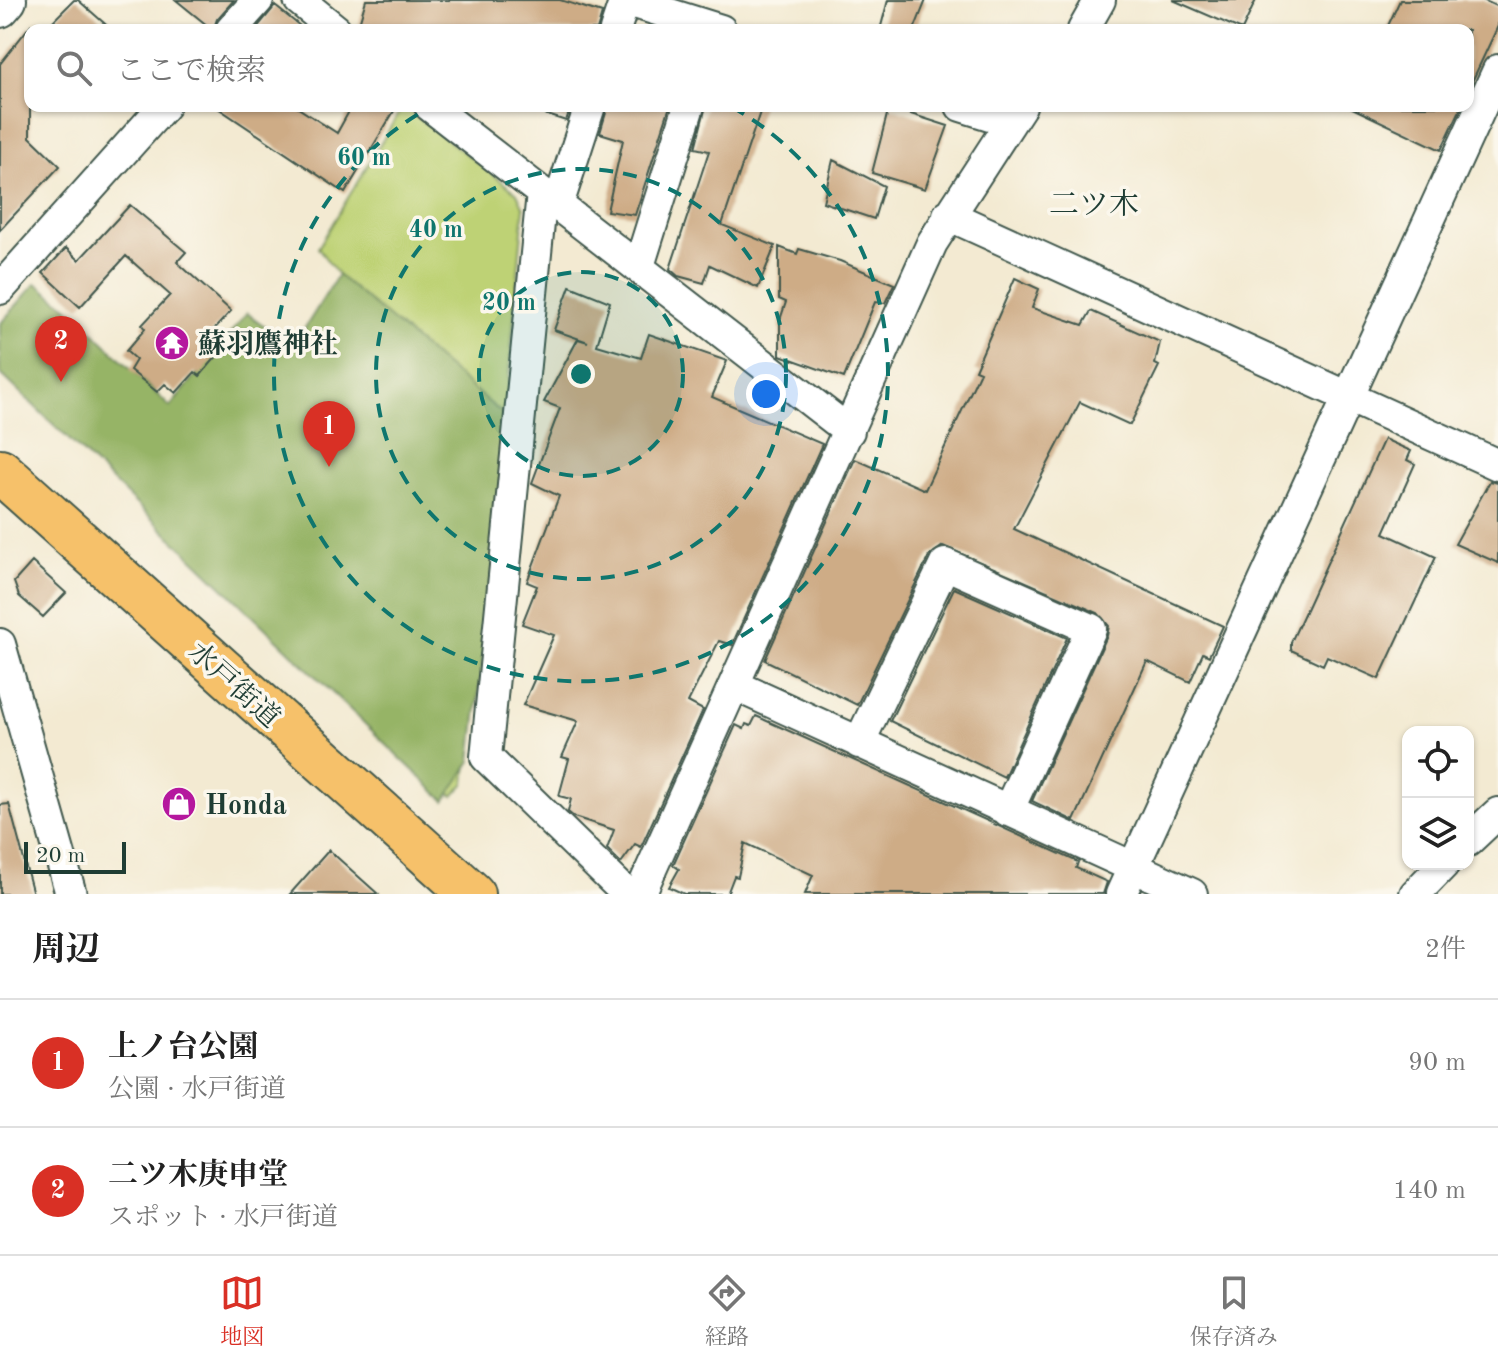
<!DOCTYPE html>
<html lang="ja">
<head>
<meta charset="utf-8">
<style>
	:root { --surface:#fff; --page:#f6f6f6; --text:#222; --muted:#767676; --line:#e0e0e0; --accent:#d93025 }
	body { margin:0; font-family:"Old Standard TT","Noto Serif JP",serif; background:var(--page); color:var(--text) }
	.controls { position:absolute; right:24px; bottom:24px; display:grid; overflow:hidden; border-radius:16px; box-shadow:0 2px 6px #0004 }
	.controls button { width:72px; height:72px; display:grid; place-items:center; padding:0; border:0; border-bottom:2px solid var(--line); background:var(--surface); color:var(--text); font:40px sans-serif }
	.scale { position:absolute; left:24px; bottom:20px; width:102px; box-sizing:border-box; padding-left:8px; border:4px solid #1f3d34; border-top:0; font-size:22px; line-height:28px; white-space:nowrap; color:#1f3d34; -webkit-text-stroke:6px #fbf7ec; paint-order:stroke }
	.you { position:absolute; left:766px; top:394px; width:28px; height:28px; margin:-20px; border:6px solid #fff; border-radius:50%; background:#1a73e8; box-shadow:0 0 0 12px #1a73e833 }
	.badge { display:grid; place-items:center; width:52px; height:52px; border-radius:50%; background:var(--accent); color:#fff; font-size:26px; font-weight:700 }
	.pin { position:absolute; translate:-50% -66px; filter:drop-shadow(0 2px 4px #0008) }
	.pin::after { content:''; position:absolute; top:42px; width:28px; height:24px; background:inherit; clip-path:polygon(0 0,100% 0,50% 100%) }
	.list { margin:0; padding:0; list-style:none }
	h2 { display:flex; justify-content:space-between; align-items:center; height:104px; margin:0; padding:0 32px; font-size:34px }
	h2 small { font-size:26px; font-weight:400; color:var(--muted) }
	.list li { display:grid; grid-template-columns:52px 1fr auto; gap:24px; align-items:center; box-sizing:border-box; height:128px; padding:0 32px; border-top:2px solid var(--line) }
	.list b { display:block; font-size:30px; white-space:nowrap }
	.list p { margin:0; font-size:26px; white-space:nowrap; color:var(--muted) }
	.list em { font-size:26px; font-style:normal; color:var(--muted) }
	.icon { flex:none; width:44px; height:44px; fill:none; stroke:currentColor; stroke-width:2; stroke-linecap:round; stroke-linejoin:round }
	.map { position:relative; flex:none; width:1498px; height:894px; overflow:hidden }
	.search { position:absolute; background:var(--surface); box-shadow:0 2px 6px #0004; left:24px; right:24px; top:24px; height:88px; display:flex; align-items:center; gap:20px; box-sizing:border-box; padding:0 28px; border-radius:16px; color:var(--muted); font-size:30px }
	.sheet { height:360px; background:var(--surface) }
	nav { display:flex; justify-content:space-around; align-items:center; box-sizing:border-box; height:112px; border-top:2px solid var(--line); background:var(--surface); font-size:22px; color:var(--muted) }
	nav a { display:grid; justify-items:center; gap:4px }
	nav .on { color:var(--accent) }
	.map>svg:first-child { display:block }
	.green { fill:#bed275; stroke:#6e8854; stroke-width:2 }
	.forest { fill:#96b466; stroke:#5a784d; stroke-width:2 }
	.building { fill:#ceac86 }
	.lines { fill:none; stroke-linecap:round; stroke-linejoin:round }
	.minor-casing { stroke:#3f574c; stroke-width:34 }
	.tertiary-casing { stroke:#3f574c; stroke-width:42 }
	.trunk-casing { stroke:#3f574c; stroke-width:48 }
	.minor { stroke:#fff; stroke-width:30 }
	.tertiary { stroke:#fff; stroke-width:38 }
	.trunk { stroke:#f6c16b; stroke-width:44 }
	.ring { fill:none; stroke:#0f766e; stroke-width:4; stroke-dasharray:14 10 }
	.labels { text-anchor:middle; stroke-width:7; stroke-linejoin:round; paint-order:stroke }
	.poi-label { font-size:28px; font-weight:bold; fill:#1f3d34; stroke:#fbf7ec; text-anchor:start }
	.street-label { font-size:28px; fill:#1f3d34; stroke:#fbf7ec }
	.neighbourhood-label { font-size:30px; fill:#1f3d34; stroke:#fbf7ec }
	.centre { fill:#0f766e; stroke:#fbf7ec; stroke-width:4 }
	.ring-label { font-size:24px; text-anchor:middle; font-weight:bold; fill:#0f766e; stroke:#fbf7ec; stroke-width:7; stroke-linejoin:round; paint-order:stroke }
</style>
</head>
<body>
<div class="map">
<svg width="1498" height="894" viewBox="0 0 1498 894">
	<rect width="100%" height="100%" fill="#fbf7ec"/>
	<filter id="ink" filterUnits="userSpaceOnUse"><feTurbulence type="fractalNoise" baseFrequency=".0125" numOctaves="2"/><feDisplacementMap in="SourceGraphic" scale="16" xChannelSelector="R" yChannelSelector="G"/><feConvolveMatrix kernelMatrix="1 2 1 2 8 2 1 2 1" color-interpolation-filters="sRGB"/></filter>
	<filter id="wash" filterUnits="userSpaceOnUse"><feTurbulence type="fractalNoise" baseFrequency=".006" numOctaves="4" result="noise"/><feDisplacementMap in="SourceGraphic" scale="32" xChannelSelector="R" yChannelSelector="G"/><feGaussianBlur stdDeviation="1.8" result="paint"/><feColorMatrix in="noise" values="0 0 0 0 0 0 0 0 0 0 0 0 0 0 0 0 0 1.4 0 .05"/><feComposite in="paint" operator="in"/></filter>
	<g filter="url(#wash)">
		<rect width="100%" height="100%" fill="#f3ead2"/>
		<path class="green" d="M403,106L517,193L524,208L502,451L465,783L453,796L140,484L314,320L338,275L318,248Z"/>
		<path class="forest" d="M338,275L510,420L471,761L445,801L0,373V324L36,283L72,311L170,407L247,313L293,347Z"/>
		<g id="blocks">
			<path class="building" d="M74,0H78L112,30H44Z
				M176,0H234L217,19L213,30Z
				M366,0H560L602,13L597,30H357Z
				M888,0H926L914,30H880Z
				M1173,0H1256L1242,30Z
				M1400,0H1483L1498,7V26L1468,90V30H1386Z
				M275,6L305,30H255Z
				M30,26V137L60,166L0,230V64Z
				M215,106H295L337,133L352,106H397L345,193Z
				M536,106H571L566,121L535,111Z
				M608,106H670L635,215L607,211L623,140L600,133Z
				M706,106H762L722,225L775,246L758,288L710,265L704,283L678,276L670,269L709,151L695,148Z
				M1348,106H1462L1441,150Z
				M889,107L948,126L925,189L872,173Z
				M833,160L884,186L874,219L823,202Z
				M130,205L186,252L177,262L231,311L206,338L218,348L215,352L218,355L200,376L195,372L176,393L165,384L157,392L130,370L136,360L126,351L145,329L142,325L170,295L126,256L80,307L43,273L66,248L79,260Z
				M779,247L797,254L799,249L840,261L894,284L885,303L875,302L844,378L780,355V320L786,302L779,299Z
				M1015,278L1039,289L1032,308L1083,325L1091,311L1160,342L1155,364L1159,366L1130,425L1080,402L1014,529L1223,626L1209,656L1203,653L1190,682L1147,661L1074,821L1032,801L1107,636L1109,626L1098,613L943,546L929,556L857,705L765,660L855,459L925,490L980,372L975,370Z
				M570,286L610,302L597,345L641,358L649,334L727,361L712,397L822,444L732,645L719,641L688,702L703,710L641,847L635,844L621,863L607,849L614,830L574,817L568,812L571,799L559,796L569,759L562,757L578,721L523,705L554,635L522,624L537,586L527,582L559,496L532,483L560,408L544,402L578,339L588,342L554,330Z
				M1384,439L1411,451L1407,460L1415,464L1384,533L1436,557L1379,679L1327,656L1323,665L1291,650V642Z
				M1490,481L1498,483V563L1455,544Z
				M32,562L66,593L43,617L19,596L14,582Z
				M954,588L1067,638L1004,777L890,721Z
				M756,716L1078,862L1076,868L1107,882L1103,894H805L813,875L745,843L738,877L734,876L727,894H684L669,887L679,869L673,865L736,725L744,729L746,724L751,726Z
				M9,804L33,894H0V805Z
				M329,850L378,894H290Z"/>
		</g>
	</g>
	<g filter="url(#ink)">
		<use href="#blocks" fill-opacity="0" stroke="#3f574c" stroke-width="2"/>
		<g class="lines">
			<g class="minor-casing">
				<path id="minor" d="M299,0L336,30
					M625,0L721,30
					M231,30L258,0
					M615,30L625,0
					M1083,30L1100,0
					M430,106L849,431
					M961,106L1009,121
					M542,193L486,757L627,894
					M558,205L590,106
					M948,215L1498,465
					M639,266L689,106
					M0,289L164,106
					M0,644L71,894
					M734,685L1192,894
					M859,743L945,564L1091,629L1008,811
					M1468,841L1498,813
					M640,894L932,243L1021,106
					M1121,894L1498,70
					M1415,894L1444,864"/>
			</g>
			<g class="tertiary-casing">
				<path id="tertiary" d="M0,8L7,0"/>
			</g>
			<g class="trunk-casing">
				<path id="trunk" d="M0,471L472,894"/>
			</g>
			<use href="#minor" class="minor"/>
			<use href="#tertiary" class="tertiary"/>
			<use href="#trunk" class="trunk"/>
		</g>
	</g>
	<circle cx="581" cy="374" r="102" fill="#0f766e" fill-opacity=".12"/>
	<g class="ring">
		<circle cx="581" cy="374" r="102"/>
		<circle cx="581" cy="374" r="205"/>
		<path d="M732 107A307 307 0 1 1 430 107"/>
	</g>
	<defs>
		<g id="temple-disc" transform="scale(1.8)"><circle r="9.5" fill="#b5179e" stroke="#fbf7ec"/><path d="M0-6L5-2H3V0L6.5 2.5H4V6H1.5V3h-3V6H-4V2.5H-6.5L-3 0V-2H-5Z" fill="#fff"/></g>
		<g id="shop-disc" transform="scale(1.8)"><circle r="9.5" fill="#b5179e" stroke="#fbf7ec"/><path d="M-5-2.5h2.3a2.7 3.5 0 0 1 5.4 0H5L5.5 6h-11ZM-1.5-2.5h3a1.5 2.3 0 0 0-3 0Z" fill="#fff"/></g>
	</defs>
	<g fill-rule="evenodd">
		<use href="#temple-disc" x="172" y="343"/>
		<use href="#shop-disc" x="179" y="804"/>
	</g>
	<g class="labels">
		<g class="poi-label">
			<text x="198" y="353">蘇羽鷹神社</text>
			<text x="205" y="814">Honda</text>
		</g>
		<g class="street-label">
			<text transform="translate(235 684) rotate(42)" y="10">水戸街道</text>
		</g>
		<g class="neighbourhood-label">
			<text x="1094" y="214">二ツ木</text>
		</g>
	</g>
	<circle cx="581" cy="374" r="12" class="centre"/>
	<g class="ring-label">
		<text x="364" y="165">60 m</text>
		<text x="436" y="237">40 m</text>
		<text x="509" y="310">20 m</text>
	</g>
</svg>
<div class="controls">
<button><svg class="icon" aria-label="locate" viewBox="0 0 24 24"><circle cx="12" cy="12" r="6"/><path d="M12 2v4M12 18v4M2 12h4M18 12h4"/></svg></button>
<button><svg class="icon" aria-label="layers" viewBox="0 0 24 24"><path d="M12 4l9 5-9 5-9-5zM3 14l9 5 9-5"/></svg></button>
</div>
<div class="scale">20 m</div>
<div class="you"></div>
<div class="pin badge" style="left:329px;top:467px">1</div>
<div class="pin badge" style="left:61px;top:382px">2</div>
<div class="search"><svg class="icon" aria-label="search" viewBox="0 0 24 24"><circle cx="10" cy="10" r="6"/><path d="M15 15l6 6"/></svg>ここで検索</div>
</div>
<section class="sheet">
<h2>周辺<small>2件</small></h2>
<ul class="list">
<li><span class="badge">1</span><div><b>上ノ台公園</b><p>公園 · 水戸街道</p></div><em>90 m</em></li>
<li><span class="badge">2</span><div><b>二ツ木庚申堂</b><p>スポット · 水戸街道</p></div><em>140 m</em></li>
</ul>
</section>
<nav>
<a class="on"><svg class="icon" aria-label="map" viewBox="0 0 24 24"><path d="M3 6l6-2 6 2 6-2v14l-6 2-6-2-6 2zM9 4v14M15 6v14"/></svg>地図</a>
<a><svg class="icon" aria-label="directions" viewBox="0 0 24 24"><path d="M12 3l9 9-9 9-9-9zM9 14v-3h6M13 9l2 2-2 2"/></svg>経路</a>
<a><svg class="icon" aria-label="saved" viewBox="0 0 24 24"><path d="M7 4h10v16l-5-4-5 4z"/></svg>保存済み</a>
</nav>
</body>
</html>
